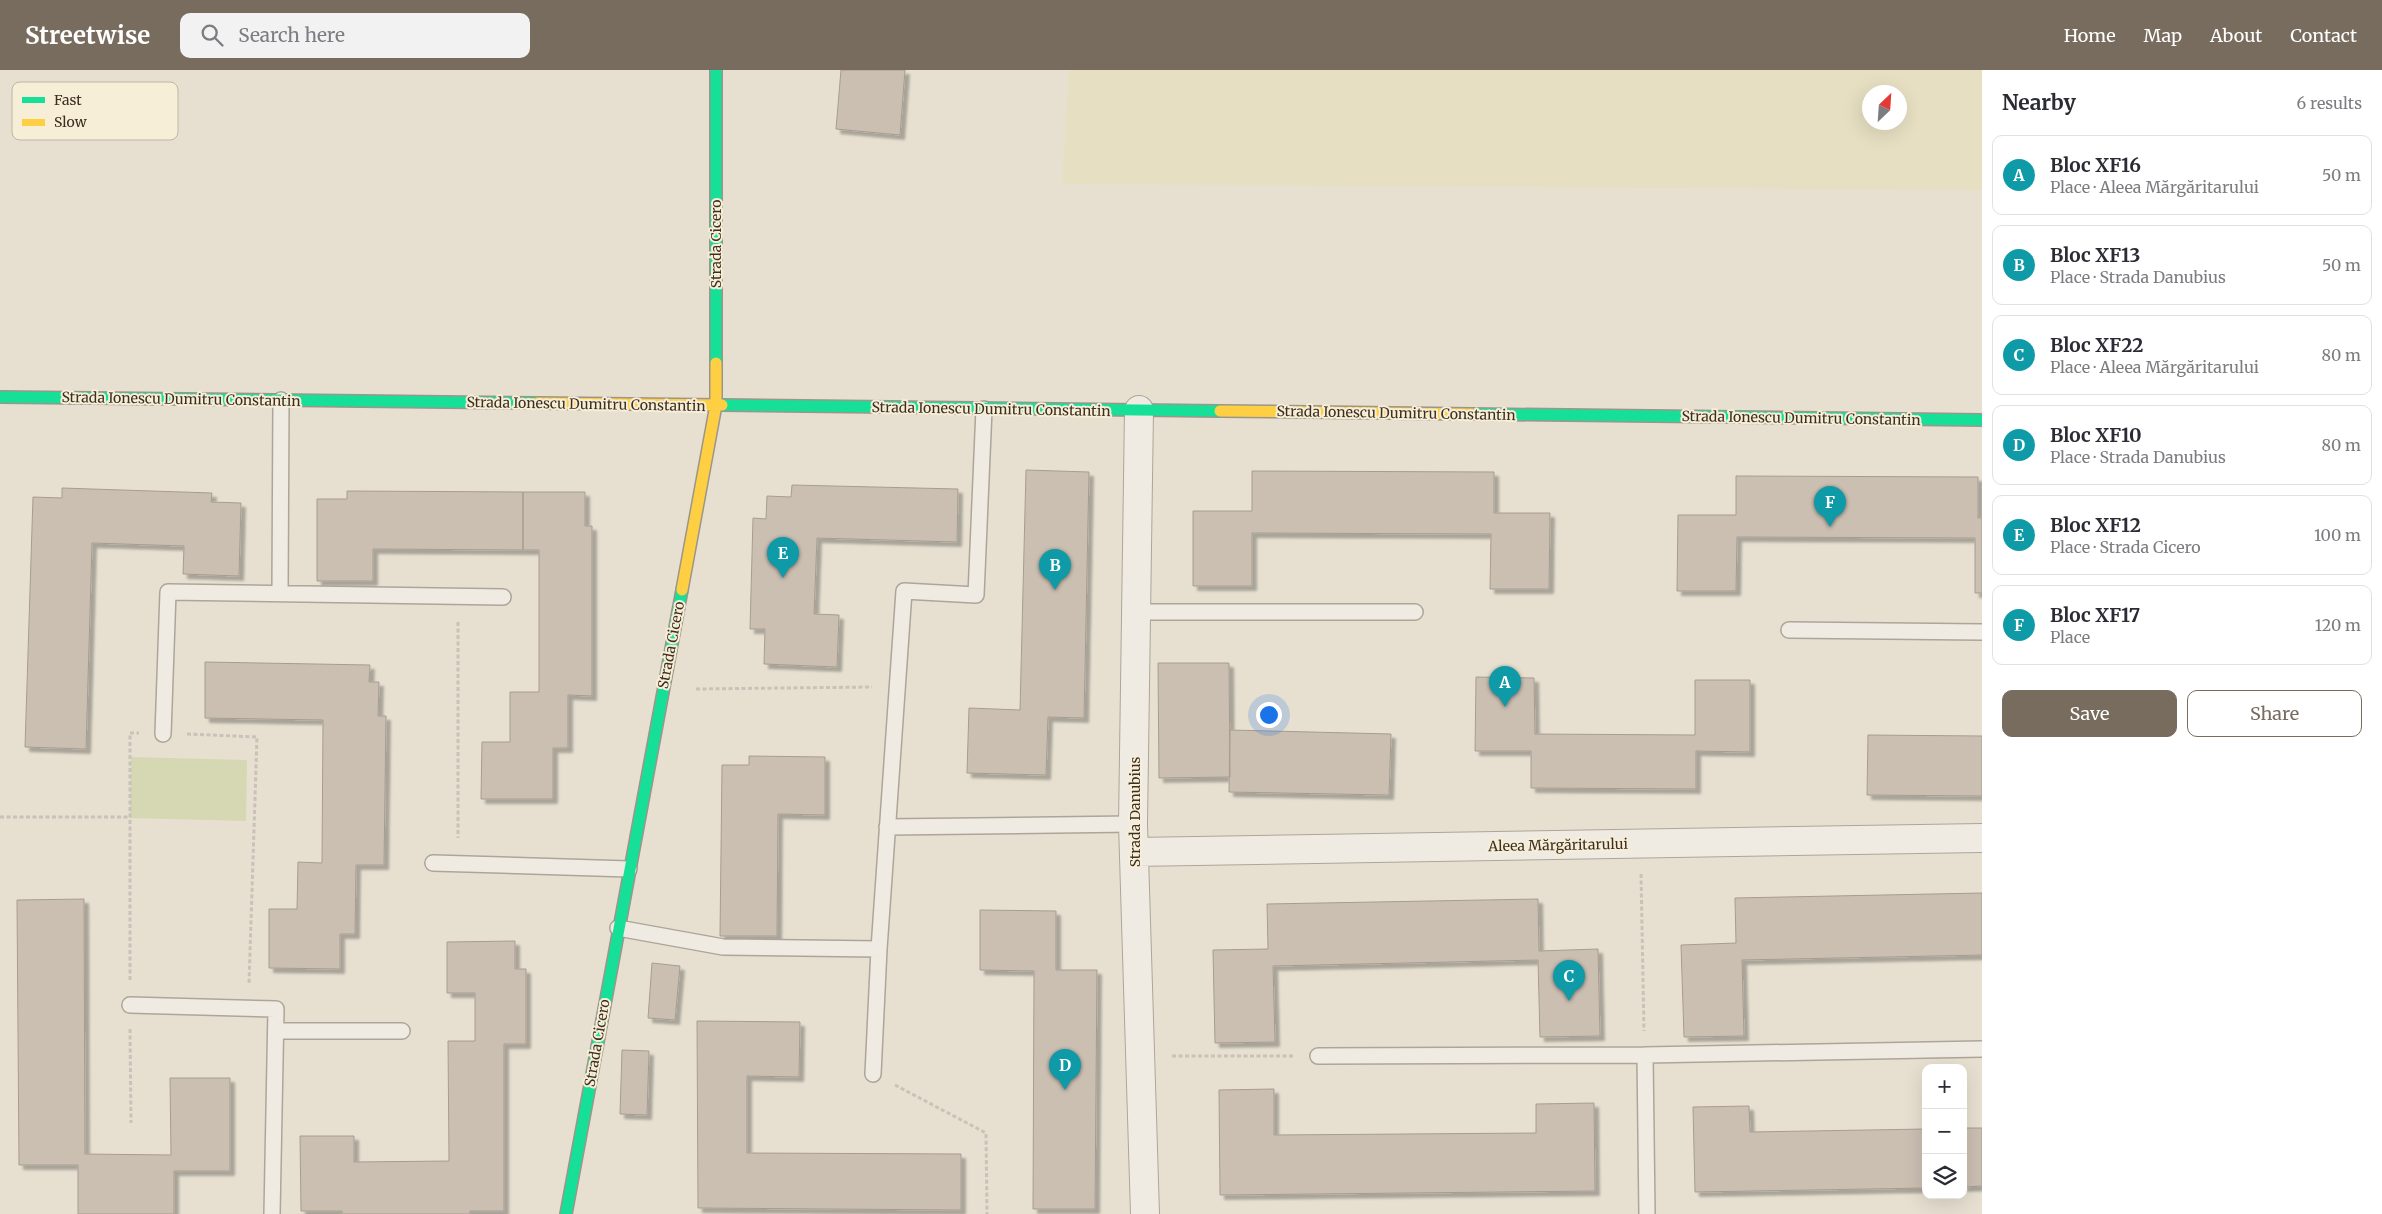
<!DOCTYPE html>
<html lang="en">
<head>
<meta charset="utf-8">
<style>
	:root { --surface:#fff; --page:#f2f2f3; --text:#2b2b33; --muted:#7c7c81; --line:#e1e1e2; --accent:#786c5e }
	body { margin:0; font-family:Merriweather,serif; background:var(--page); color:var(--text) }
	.controls { position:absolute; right:15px; bottom:15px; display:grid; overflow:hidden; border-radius:10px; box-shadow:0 5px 20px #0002 }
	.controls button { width:45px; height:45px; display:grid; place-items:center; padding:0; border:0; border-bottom:1px solid var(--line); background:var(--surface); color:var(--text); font:25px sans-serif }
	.compass { position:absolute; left:1862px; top:15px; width:45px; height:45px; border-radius:50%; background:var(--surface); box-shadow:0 5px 20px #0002; rotate:25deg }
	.you { position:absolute; left:1268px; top:644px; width:18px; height:18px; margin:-12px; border:4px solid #fff; border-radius:50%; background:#1a73e8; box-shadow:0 0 0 8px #1a73e833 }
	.badge { display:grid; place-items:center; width:32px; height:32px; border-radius:50%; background:var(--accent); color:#fff; font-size:16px; font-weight:700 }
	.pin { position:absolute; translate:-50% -41px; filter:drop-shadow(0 1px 2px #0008) }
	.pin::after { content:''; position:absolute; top:26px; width:18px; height:15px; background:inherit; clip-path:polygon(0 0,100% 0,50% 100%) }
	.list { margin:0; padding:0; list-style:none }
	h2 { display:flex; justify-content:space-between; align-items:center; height:65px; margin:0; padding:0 20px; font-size:21px }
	h2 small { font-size:16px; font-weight:400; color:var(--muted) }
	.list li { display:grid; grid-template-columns:32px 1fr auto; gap:15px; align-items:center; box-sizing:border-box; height:80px; margin:0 10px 10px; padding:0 10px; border:1px solid var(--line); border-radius:10px }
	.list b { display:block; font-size:19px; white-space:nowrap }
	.list p { margin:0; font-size:16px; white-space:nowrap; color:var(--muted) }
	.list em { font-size:16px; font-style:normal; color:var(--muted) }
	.actions { display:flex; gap:10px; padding:15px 20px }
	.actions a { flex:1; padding:11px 0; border:1px solid var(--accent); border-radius:10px; text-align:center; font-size:18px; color:var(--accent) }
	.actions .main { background:var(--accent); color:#fff }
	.icon { flex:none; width:28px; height:28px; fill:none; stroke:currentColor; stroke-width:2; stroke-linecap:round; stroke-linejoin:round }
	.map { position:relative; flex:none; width:1982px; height:1144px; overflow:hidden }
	header { display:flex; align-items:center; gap:30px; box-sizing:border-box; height:70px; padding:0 25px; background:var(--accent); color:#fff }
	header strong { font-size:24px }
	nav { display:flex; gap:28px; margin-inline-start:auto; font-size:18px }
	.search { width:350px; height:45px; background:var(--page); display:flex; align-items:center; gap:12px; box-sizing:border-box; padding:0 18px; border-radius:10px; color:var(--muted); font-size:19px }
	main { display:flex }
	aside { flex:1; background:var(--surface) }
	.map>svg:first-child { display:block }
	.farmland { fill:#e6dfc2; fill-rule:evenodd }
	.green { fill:#d6d7b3 }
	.building { fill:#cbbfb2; stroke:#a89c90; filter:url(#shadow) }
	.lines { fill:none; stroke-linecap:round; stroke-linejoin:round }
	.lane-casing { stroke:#ada599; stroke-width:18 }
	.street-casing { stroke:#ada599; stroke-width:30 }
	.fast-casing { stroke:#9c958a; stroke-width:14 }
	.slow-casing { stroke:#9c958a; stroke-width:14 }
	.path { stroke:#c8c2b9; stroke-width:3; stroke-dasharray:4 2.5; stroke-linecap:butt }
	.lane { stroke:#efebe3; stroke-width:15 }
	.street { stroke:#efebe3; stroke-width:28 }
	.fast { stroke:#16e098; stroke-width:11 }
	.slow { stroke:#ffcf43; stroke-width:11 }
	.labels { text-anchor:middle; stroke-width:4; stroke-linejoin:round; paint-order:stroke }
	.street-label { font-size:14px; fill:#3d2e20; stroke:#f7eed8 }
	.key { fill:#f7eed8; stroke:#bfb4a1; stroke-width:1 }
	.key-label { font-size:14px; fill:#3d2e20 }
</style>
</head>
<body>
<header>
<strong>Streetwise</strong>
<div class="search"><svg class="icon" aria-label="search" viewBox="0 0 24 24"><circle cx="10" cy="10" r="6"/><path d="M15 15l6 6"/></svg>Search here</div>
<nav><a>Home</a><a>Map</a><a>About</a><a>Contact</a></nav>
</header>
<main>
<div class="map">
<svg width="1982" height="1144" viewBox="0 0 1982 1144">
	<defs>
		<filter id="shadow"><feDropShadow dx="4.5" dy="4.5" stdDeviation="1" flood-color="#0004"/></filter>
	</defs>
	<rect width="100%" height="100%" fill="#e7e0d1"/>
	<path class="farmland" d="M1069,0H1982V120L1062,114ZM1870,22H1900V52H1870Z"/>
	<path class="green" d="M131,687L247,690L246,751L130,748Z"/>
	<path class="building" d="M841,0H905L900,65L836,59Z
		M1026,400L1089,402L1084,648L1048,647L1046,705L967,703L969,638L1020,640Z
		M1252,401L1494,402V443H1550L1549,519H1490L1491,464L1252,463V516H1193V441H1252Z
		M1736,406L1978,407V448H1982V523H1975V468L1737,467L1736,521H1677L1678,445H1736Z
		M792,415L958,419L957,472L817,468L814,544L839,545L837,597L764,594L765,559H750L753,448L766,449L767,426L791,427Z
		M62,418L212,423L211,432L241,433L239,506L183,504L184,476L92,473L86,679L25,677L33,427L62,428Z
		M347,421L523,422V480L373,479V511H317V429H347Z
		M523,422H585V456H592V626L568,625V678H553V729H481L482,672H510V622H539V480H523Z
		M205,592L370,595L369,612H379L378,646H386L384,795H356L355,864H340V899L269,898V839H297L298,792L322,793L323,650L205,648Z
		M1158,593H1229L1230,707L1159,708Z
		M1476,607L1534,608L1535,664L1695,665V610H1750V682L1696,681V719L1531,718V681H1475Z
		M1230,660L1391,664L1389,725L1229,722Z
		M1868,665L1982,666V726L1867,725Z
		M749,686L825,687V745L778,744L777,866H720L722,695H749Z
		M1982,823V885L1742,890L1744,966L1684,967L1681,875L1736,873L1735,828Z
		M84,829L85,1084L171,1085L170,1008H230V1101H174V1144H78V1095H19L17,830Z
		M1538,829L1539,881L1598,879L1600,966L1540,967L1538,890L1273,896L1275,972L1215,973L1213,880L1268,879L1267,834Z
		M980,840L1056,841V900H1097L1095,1139H1033L1034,901L980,900Z
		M515,871V899H526V974H504V1141H470V1144H342V1141H301L300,1066H354V1092L449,1091L448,971H475V923H447V872Z
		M652,893L680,896L675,950L648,948Z
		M697,951L800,952L799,1007L747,1006V1083L961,1084V1140L698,1138Z
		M622,980L649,981L647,1045L620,1044Z
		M1274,1019V1065L1536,1063V1034L1594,1033L1595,1121L1220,1125L1219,1020Z
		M1749,1036L1750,1062L1926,1059V1118L1695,1122L1693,1037Z
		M1963,1058H1982V1116L1963,1117Z"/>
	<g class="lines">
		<g class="lane-casing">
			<path id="lane" d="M280,523L281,330
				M1136,542H1415
				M1789,560L1982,562
				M163,664L168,522L503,527
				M887,757L1133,754
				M433,793L629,799
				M618,858L723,877L879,879L904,521L976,525L984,339
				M130,935L276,939L272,1144
				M276,961H402
				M1645,985L1647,1144
				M1318,986L1645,985L1982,979
				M873,1004L879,879"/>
		</g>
		<g class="street-casing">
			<path id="street" d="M1139,340L1133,754L1145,1144
				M1134,782L1982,768"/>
		</g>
		<g class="fast-casing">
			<path id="fast" d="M716,0V293
				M0,327L537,333
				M722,335L1220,341
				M1472,344L1982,350
				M566,1144L682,520"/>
		</g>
		<g class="slow-casing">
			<path id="slow" d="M537,333L722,335
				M1220,341L1472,344
				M682,520L716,335V293"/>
		</g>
		<path class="path" d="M458,552V768
			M696,619L872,617
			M187,664L257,667L249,913
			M0,747H128
			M1641,804L1644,961
			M130,910V663H139
			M130,959L131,1053
			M1172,986H1293
			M895,1015L986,1063L987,1144"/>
		<use href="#lane" class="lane"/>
		<use href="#street" class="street"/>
		<use href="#fast" class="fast"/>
		<use href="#slow" class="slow"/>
	</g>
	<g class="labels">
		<g class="street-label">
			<text transform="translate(716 174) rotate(-90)" y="5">Strada Cicero</text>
			<text transform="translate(181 329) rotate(1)" y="5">Strada Ionescu Dumitru Constantin</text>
			<text transform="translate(586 334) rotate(1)" y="5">Strada Ionescu Dumitru Constantin</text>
			<text transform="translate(991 339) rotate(1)" y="5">Strada Ionescu Dumitru Constantin</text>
			<text transform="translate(1396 343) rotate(1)" y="5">Strada Ionescu Dumitru Constantin</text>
			<text transform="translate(1801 348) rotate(1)" y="5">Strada Ionescu Dumitru Constantin</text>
			<text transform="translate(671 575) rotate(-79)" y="5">Strada Cicero</text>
			<text transform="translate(1135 742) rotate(-90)" y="5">Strada Danubius</text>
			<text transform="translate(1558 775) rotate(-1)" y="5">Aleea Mărgăritarului</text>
			<text transform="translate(597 973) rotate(-80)" y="5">Strada Cicero</text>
		</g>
	</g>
	<rect x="12" y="12" width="166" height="58" rx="8" class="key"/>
	<rect x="22" y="27" width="23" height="6" fill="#16e098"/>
	<rect x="22" y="49" width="23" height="7" fill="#ffcf43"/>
	<g class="key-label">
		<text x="54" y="35">Fast</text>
		<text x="54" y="57">Slow</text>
	</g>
</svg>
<div class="controls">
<button>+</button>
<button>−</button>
<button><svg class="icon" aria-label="layers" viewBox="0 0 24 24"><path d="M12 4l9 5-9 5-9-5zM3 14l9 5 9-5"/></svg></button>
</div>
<svg class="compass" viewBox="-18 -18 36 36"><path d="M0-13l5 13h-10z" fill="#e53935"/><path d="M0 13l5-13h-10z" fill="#7c7c81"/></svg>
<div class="you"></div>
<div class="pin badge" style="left:1505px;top:637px;background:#0f9aa8">A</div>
<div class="pin badge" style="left:1055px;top:520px;background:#0f9aa8">B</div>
<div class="pin badge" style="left:1569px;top:931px;background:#0f9aa8">C</div>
<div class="pin badge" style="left:1065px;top:1020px;background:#0f9aa8">D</div>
<div class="pin badge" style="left:783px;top:508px;background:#0f9aa8">E</div>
<div class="pin badge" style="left:1830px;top:457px;background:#0f9aa8">F</div>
</div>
<aside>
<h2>Nearby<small>6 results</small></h2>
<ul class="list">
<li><span class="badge" style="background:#0f9aa8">A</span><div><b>Bloc XF16</b><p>Place · Aleea Mărgăritarului</p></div><em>50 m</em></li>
<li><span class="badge" style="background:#0f9aa8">B</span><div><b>Bloc XF13</b><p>Place · Strada Danubius</p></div><em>50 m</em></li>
<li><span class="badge" style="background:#0f9aa8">C</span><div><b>Bloc XF22</b><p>Place · Aleea Mărgăritarului</p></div><em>80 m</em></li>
<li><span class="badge" style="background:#0f9aa8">D</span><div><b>Bloc XF10</b><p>Place · Strada Danubius</p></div><em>80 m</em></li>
<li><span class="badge" style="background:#0f9aa8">E</span><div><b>Bloc XF12</b><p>Place · Strada Cicero</p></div><em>100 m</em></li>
<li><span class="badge" style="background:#0f9aa8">F</span><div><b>Bloc XF17</b><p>Place</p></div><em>120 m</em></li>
</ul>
<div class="actions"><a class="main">Save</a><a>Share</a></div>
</aside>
</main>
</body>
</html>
